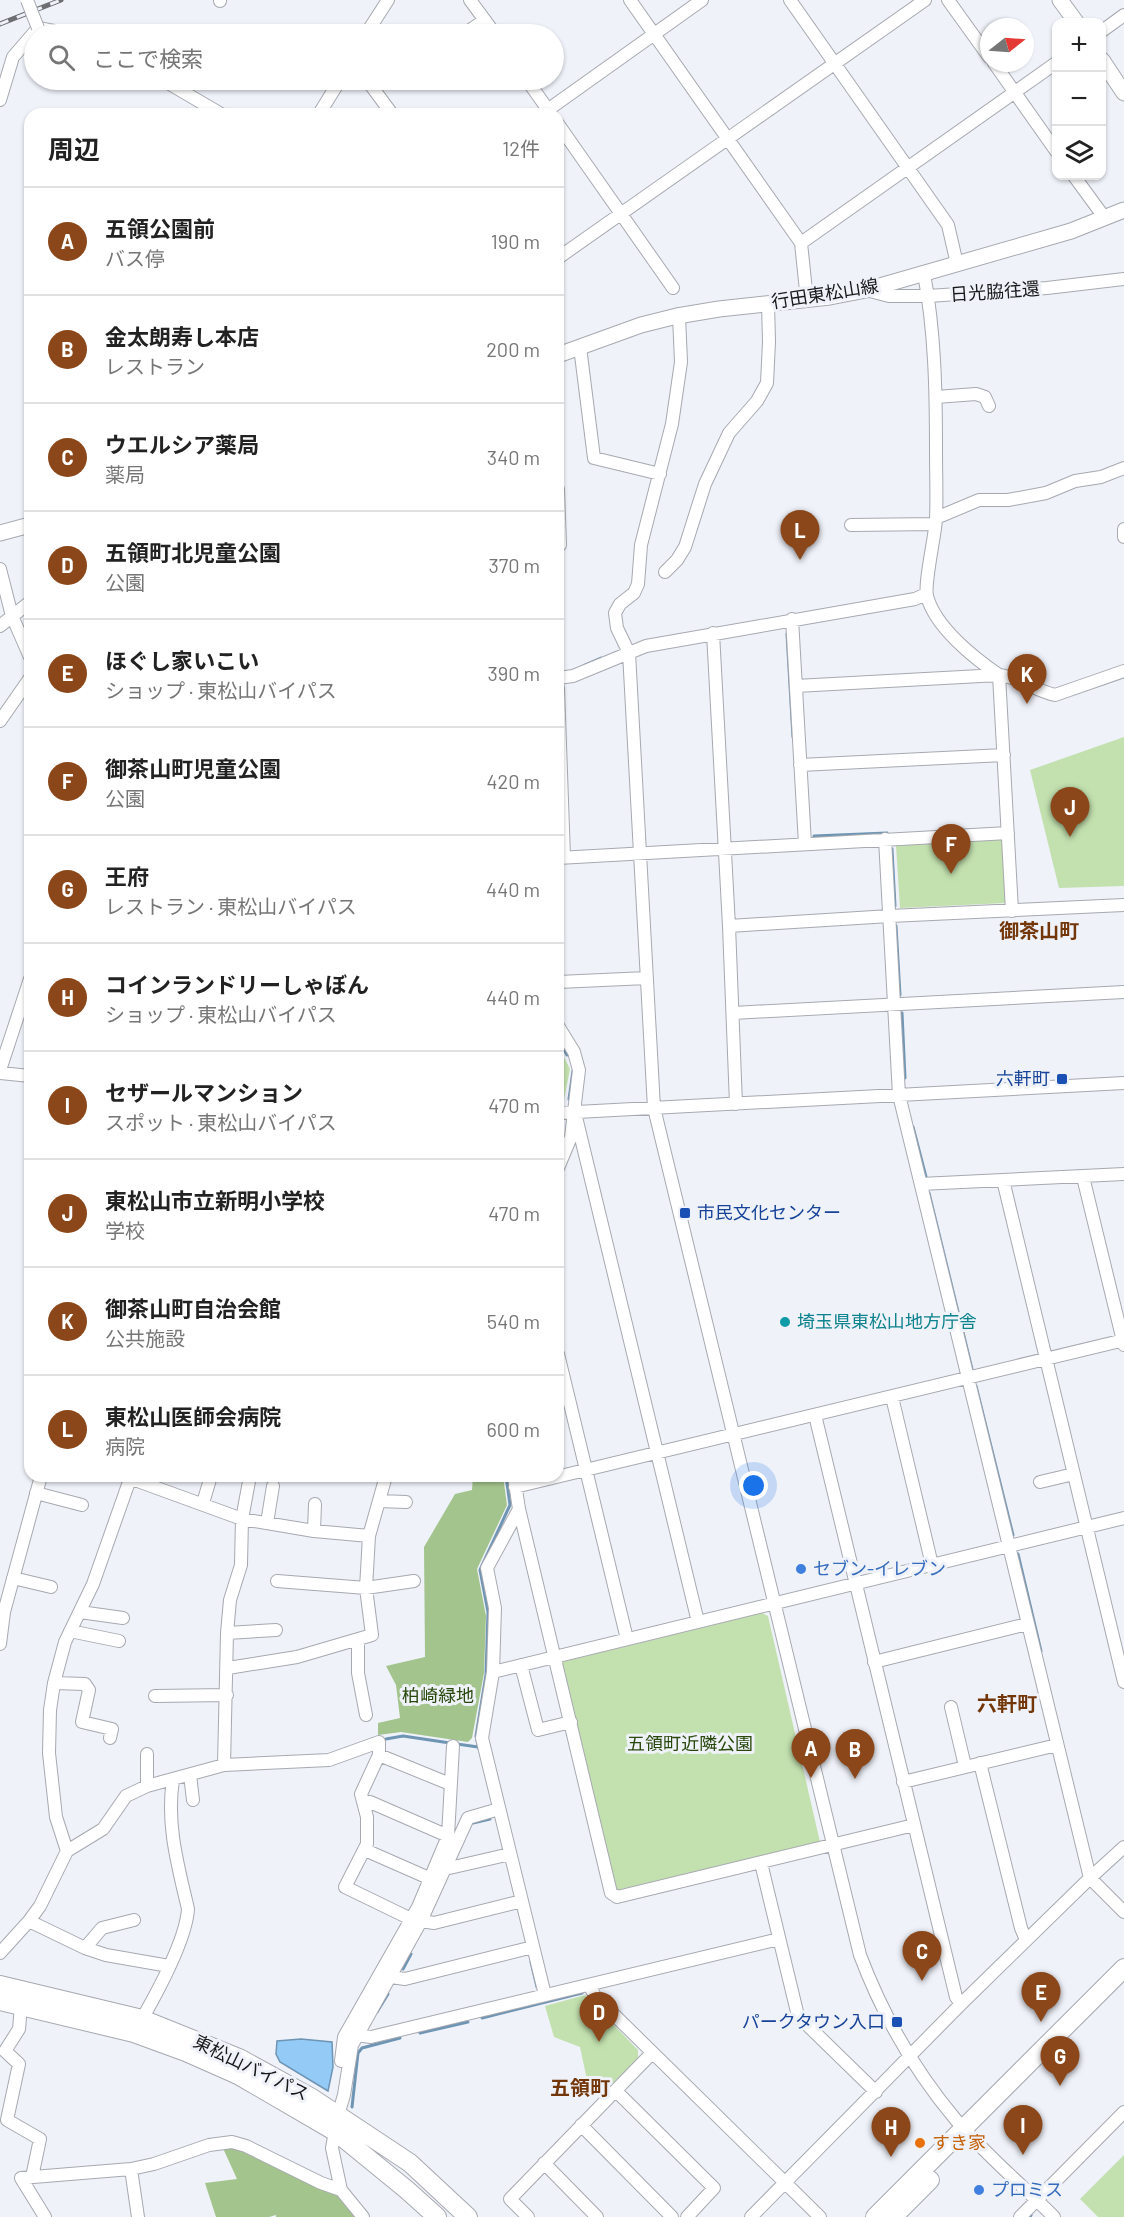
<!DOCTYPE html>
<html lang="ja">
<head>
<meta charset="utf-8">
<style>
	:root { --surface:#fff; --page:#f6f6f6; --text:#222; --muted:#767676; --line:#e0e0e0; --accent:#8b4719 }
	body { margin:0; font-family:Barlow,"Noto Sans JP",sans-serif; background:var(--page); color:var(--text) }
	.controls { position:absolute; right:18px; top:18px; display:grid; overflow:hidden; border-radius:12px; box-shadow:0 2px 4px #0004 }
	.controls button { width:54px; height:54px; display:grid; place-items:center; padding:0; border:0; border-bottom:2px solid var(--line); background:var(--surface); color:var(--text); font:30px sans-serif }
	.compass { position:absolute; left:980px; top:18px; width:54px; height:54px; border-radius:50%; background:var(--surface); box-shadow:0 2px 4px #0004; rotate:73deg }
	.you { position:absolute; left:754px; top:1486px; width:21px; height:21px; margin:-15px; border:4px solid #fff; border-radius:50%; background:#1a73e8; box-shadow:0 0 0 9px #1a73e833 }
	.badge { display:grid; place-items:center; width:39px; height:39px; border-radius:50%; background:var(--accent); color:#fff; font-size:20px; font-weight:700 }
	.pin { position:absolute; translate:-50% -50px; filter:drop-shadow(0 2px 3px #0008) }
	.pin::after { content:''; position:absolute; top:32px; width:21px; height:18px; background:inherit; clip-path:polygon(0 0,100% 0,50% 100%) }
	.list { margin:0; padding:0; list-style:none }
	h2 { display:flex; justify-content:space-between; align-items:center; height:78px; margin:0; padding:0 24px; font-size:26px }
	h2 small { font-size:20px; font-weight:400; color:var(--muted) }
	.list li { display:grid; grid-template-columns:39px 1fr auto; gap:18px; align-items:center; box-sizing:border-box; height:108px; padding:0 24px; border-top:2px solid var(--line) }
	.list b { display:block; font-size:22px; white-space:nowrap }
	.list p { margin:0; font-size:20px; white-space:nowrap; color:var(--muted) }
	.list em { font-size:20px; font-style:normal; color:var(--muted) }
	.icon { flex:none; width:33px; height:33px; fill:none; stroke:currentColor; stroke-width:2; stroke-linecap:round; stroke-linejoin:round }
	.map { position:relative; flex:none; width:1124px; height:2217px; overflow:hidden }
	.search { position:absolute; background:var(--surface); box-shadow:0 2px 4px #0004; left:24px; top:24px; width:540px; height:66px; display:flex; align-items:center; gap:15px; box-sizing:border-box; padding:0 21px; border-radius:33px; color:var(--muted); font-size:22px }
	.panel { position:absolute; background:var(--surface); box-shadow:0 2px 4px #0004; left:24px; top:108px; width:540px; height:1374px; border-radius:18px }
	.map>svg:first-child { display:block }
	.green { fill:#c3e1af }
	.forest { fill:#a3c58d }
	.water { fill:#93caf6; stroke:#6e95b4; stroke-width:1.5 }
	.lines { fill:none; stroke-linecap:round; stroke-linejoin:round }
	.stream { stroke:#6e95b4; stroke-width:3 }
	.minor-casing { stroke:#a7a9b0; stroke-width:14 }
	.major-casing { stroke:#a7a9b0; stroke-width:17 }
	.highway-casing { stroke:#a7a9b0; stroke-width:20 }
	.minor { stroke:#fff; stroke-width:12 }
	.major { stroke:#fff; stroke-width:15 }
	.highway { stroke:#fff; stroke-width:18 }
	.rail-casing { stroke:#6c6e72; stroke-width:5 }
	.rail { stroke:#eff2f9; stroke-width:3; stroke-dasharray:9; stroke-linecap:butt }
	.minor-bridge-casing { stroke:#a7a9b0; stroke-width:14; stroke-linecap:butt }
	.minor-bridge { stroke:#fff; stroke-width:12 }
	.transit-dot { fill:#1a4fb4; stroke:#eff2f9; stroke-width:2 }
	.culture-dot { fill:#0f9aa8; stroke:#eff2f9; stroke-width:2 }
	.shop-dot { fill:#3f7fe0; stroke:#eff2f9; stroke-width:2 }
	.food-dot { fill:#e8710a; stroke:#eff2f9; stroke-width:2 }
	.labels { text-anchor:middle; stroke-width:6; stroke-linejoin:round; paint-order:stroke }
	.street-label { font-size:18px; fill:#17181a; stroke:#eff2f9 }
	.transit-label { font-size:18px; fill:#164399; stroke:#eff2f9; text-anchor:end }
	.culture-label { font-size:18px; fill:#0d838f; stroke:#eff2f9; text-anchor:start }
	.shop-label { font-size:18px; fill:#366cbe; stroke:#eff2f9; text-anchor:start }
	.park-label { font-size:18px; fill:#28470b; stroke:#eff2f9 }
	.food-label { font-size:18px; fill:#c56008; stroke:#eff2f9; text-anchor:start }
	.neighbourhood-label { font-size:20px; font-weight:bold; fill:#723608; stroke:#eff2f9 }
</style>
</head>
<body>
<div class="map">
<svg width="1124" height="2217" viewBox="0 0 1124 2217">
	<rect width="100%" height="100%" fill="#eff2f9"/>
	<path class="green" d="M1124,737V886L1059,888L1030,770Z
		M1004,838L1006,903L900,908L896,846Z
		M558,1045L570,1069L564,1100L558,1103Z
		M762,1613L768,1616L820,1842L617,1890L562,1662Z
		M585,1995L638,2050V2059L602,2094L587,2080L580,2047L554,2037L545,2006Z
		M1124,2155V2217H1098L1080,2199Z"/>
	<path class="forest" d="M473,1476H503L507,1505L477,1569L486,1616L484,1673L472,1738L468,1742L401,1732L378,1735V1723L400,1718L396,1685L386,1666L425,1657L424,1547L455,1494L472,1490Z
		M231,2145L341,2195L357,2217H276V2215L269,2217H216L205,2183L237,2179L222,2146Z"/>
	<path class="water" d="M301,2039L332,2042L333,2067L328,2091L280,2062L276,2054L277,2041Z"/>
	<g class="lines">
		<path class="stream" d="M787,634L793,737
			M585,665L601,658
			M814,836L887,833
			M892,849L895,906
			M896,926L900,995
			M902,1013L905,1078
			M558,1040L567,1055
			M569,1099L573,1071
			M913,1127L926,1177
			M929,1193L972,1369
			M976,1386L1013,1535
			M1018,1554L1041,1651
			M386,1739L403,1736L450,1743
			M457,1744L478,1747
			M479,1749L476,1736L486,1675L488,1612L480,1570L510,1505L506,1476
			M473,1823L490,1819
			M531,1962L537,1987
			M403,1969L411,1954
			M377,2012L388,1994
			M482,2018L582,1993
			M420,2033L468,2022
			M352,2107L358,2053L362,2048L400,2038
			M1030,2217L1031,2215"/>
		<g class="minor-casing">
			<path id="minor" d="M470,0L495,34
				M630,0L801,243L807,300
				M790,0L948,225L957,264
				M948,0L989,57
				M220,1V0
				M1102,31L1124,15
				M366,34L388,0
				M464,34L485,20
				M994,63L1056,151
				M163,80L221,114
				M367,80L392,114
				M527,80L551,114
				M0,100L13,57L38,28L70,34
				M319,114L340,80
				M542,114L702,0
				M558,124L673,288
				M1074,176L1104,217
				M801,243L1056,63
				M558,258L925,0
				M924,274C935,332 936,392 936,451C936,474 937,497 936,519C935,537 924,583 927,596C935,627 974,658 999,675
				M866,290L889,296H928L1047,288L1124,279
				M679,316L681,362L672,424L641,545L638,584L634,593L620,604L615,613L617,628L629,653L654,1108L860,1955C883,2016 914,2070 956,2120C986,2155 1022,2185 1054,2217
				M580,347L594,458L660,474
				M936,397L976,394L985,397L989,406
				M558,489L560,545H558
				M936,518L979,500H1008L1046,493L1075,481L1101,477L1124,468
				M851,525L935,524
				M1124,529V537
				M0,569L12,616L30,657
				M665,572L677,560L685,547L705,484L729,433L757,401L767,383L769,342L768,303
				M792,619L805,844
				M0,626L30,602
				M713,633L729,926L736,1104
				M999,675L1012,911
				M558,678L573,676L646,646L915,599L926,594
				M796,686L999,675C1019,677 1036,691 1055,695L1124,671
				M558,688L564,857
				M0,721L30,678
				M800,765L1004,755
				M885,839L899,1095L1090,1878L1124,1912
				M558,858L1008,833
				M729,926L890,916L1124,905
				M558,982L647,978
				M733,1013L1124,992
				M558,1026L574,1052L579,1070L571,1137L558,1168
				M0,1070L30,979
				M0,1073L30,1076
				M558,1113L1124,1083
				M575,1113L698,1622
				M1083,1177L1124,1345
				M1003,1180L1124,1682
				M921,1184L1124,1174
				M558,1354L627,1639
				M892,1397L932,1565
				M815,1415L956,1997L961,2004
				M124,1476L242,1519L314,1531L369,1536
				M514,1476L519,1509L611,1893L617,1897L914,1825
				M1040,1482L1074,1474
				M515,1487L1124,1340
				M36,1493L82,1505
				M379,1501L406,1502
				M203,1503L211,1476
				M519,1509L487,1568L495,1608L493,1672L482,1738L545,1995
				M267,1523L273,1486
				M314,1531L315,1504
				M13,1578L51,1587
				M277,1581L366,1588L414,1581
				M80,1612L123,1618
				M70,1631L119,1641
				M227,1633L276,1630
				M358,1639V1673L366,1715
				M0,1644L4,1612L41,1476
				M874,1662L1027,1624
				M521,1665L538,1730L571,1722
				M228,1668L297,1657L372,1635L366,1588L369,1536L386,1476
				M493,1672L1124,1518
				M54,1683L85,1684L89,1690L82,1722L112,1729L110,1738
				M155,1696L227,1695
				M951,1707L965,1766
				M379,1755L450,1784
				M980,1763L1021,1928L1026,1940
				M224,1765L227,1633L230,1600L241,1565L242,1519L250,1476
				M190,1775L193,1800
				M903,1782L1057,1745
				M147,1786V1754
				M364,1803L370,1802L448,1836
				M365,1850L431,1879
				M67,1851L56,1817L49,1753L50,1710L54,1683L65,1642L93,1584L130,1479
				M761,1863L798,2016L876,2092
				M445,1869L510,1854
				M29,1921L85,1948L106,1955L169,1966
				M421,1921L434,1923L522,1901
				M85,1948L102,1928L134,1920
				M0,1953L29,1921L40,1906L67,1851L103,1829L126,1796L147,1786L224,1765L329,1760L379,1742V1755L361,1794L367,1817V1844L345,1887L411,1919
				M391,1977L405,1979L533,1947
				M589,1985L595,1996L820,2217
				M21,2006L19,2029L5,2051L19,2064L7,2120L40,2139L32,2177
				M142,2019C158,1991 186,1940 188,1909C178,1866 166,1824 173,1780
				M356,2035L371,2037L779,1939
				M341,2061L344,2037L418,1907L448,1836L453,1746
				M616,2091L714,2188L687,2217
				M581,2125L672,2217
				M544,2163L597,2217
				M131,2169L138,2217
				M21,2178L131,2169L154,2164L209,2145L232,2142L246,2146L321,2183L341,2190
				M21,2178L45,2217
				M363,2217L341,2190L332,2148L338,2115L344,2095L352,2045L421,1921L468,1818L499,1809
				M528,2217L510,2199L652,2053
				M751,2217L961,2004L1090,1878L1124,1847
				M1020,2217L1124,2112"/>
		</g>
		<g class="major-casing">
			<path id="major" d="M1060,0L1076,22
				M1102,60L1124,93
				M558,355L641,325L677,316L719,309L830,297L866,290L1071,231L1124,210
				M0,533L30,525"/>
		</g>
		<g class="highway-casing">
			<path id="highway" d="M0,1985L142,2019L239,2058L312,2098L410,2163L468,2217
				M0,2001L134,2033L186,2052L238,2075L336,2132L407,2190L437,2217
				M875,2217L1124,1968
				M893,2217L930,2180"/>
		</g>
		<use href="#minor" class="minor"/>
		<use href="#major" class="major"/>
		<use href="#highway" class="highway"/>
		<g class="rail-casing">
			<path id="rail" d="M0,24L61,0"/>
		</g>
		<use href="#rail" class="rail"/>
		<g class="minor-bridge-casing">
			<path id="minor-bridge" d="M27,0L38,28"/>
		</g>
		<use href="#minor-bridge" class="minor-bridge"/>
	</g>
	<g class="transit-dot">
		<rect x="1056" y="1073" width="12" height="12" rx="3"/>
		<rect x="679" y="1207" width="12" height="12" rx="3"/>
		<rect x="891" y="2016" width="12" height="12" rx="3"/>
	</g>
	<circle class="culture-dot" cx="785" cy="1322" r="6"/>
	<g class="shop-dot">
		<circle cx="801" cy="1569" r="6"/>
		<circle cx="979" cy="2190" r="6"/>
	</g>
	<circle class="food-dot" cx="920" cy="2143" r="6"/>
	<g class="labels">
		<g class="street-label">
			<text transform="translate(995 292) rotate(-4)" y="6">日光脇往還</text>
			<text transform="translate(825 294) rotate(-9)" y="6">行田東松山線</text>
			<text transform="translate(251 2068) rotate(26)" y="6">東松山バイパス</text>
		</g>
		<g class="transit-label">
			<text x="1050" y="1085">六軒町</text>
			<text x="697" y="1219" text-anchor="start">市民文化センター</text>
			<text x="885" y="2028">パークタウン入口</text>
		</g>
		<g class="culture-label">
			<text x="797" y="1328">埼玉県東松山地方庁舎</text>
		</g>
		<g class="shop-label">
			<text x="813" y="1575">セブン-イレブン</text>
			<text x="991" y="2196">プロミス</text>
		</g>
		<g class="park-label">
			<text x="438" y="1702">柏崎緑地</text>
			<text x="690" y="1750">五領町近隣公園</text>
		</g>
		<g class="food-label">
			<text x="932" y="2149">すき家</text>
		</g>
		<g class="neighbourhood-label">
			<text x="1039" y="938">御茶山町</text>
			<text x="1007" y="1711">六軒町</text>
			<text x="580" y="2095">五領町</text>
		</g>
	</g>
</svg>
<div class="controls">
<button>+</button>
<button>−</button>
<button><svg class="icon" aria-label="layers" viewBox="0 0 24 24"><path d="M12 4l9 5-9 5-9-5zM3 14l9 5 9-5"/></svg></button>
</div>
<svg class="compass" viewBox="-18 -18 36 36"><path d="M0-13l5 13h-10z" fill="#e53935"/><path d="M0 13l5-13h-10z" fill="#767676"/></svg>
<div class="you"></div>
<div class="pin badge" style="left:811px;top:1778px">A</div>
<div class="pin badge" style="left:855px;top:1779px">B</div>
<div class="pin badge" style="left:922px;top:1981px">C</div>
<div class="pin badge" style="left:599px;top:2042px">D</div>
<div class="pin badge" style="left:1041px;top:2022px">E</div>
<div class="pin badge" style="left:951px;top:874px">F</div>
<div class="pin badge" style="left:1060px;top:2086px">G</div>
<div class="pin badge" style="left:891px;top:2157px">H</div>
<div class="pin badge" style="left:1023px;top:2155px">I</div>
<div class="pin badge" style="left:1070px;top:837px">J</div>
<div class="pin badge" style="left:1027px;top:704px">K</div>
<div class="pin badge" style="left:800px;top:560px">L</div>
<div class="search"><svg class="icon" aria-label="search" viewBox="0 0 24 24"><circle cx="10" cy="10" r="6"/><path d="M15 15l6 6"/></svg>ここで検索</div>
<section class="panel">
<h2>周辺<small>12件</small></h2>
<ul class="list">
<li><span class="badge">A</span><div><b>五領公園前</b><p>バス停</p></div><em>190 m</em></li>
<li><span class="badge">B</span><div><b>金太朗寿し本店</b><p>レストラン</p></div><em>200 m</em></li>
<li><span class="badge">C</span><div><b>ウエルシア薬局</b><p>薬局</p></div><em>340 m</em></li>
<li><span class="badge">D</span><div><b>五領町北児童公園</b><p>公園</p></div><em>370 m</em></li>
<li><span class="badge">E</span><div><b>ほぐし家いこい</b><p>ショップ · 東松山バイパス</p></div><em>390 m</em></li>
<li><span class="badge">F</span><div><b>御茶山町児童公園</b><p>公園</p></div><em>420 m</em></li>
<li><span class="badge">G</span><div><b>王府</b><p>レストラン · 東松山バイパス</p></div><em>440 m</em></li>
<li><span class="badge">H</span><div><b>コインランドリーしゃぼん</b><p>ショップ · 東松山バイパス</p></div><em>440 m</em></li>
<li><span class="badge">I</span><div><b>セザールマンション</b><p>スポット · 東松山バイパス</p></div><em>470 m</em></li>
<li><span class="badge">J</span><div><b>東松山市立新明小学校</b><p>学校</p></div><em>470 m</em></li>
<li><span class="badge">K</span><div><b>御茶山町自治会館</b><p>公共施設</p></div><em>540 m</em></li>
<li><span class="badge">L</span><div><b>東松山医師会病院</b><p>病院</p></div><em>600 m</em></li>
</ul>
</section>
</div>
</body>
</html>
